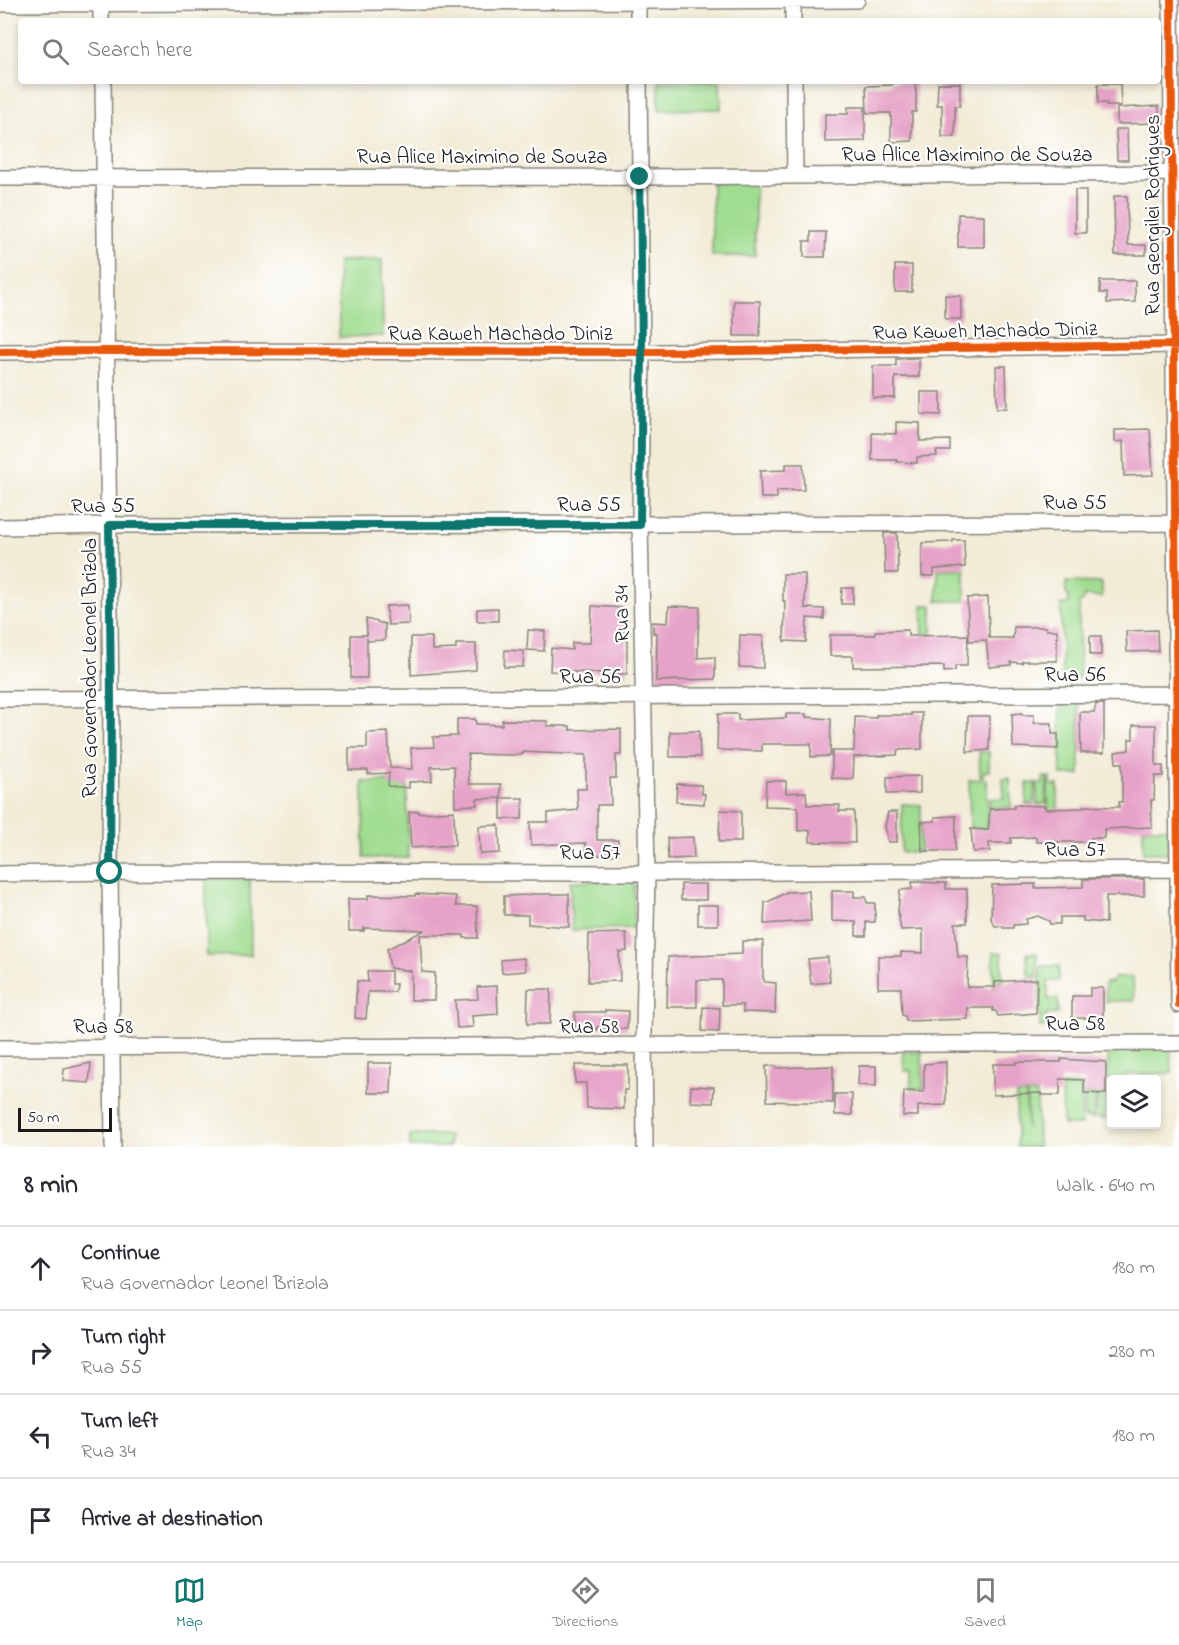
<!DOCTYPE html>
<html lang="en">
<head>
<meta charset="utf-8">
<style>
	:root { --surface:#fff; --page:#f7f7f7; --text:#2b2b33; --muted:#7c7c81; --line:#e1e1e2; --accent:#0f766e }
	body { margin:0; font-family:"Indie Flower",sans-serif; background:var(--page); color:var(--text) }
	.controls { position:absolute; right:18px; bottom:18px; display:grid; overflow:hidden; border-radius:6px; box-shadow:0 3px 9px #0003 }
	.controls button { width:54px; height:54px; display:grid; place-items:center; padding:0; border:0; border-bottom:2px solid var(--line); background:var(--surface); color:var(--text); font:30px sans-serif }
	.scale { position:absolute; left:18px; bottom:15px; width:94px; box-sizing:border-box; padding-left:6px; border:3px solid #1c1c1c; border-top:0; font-size:16px; line-height:21px; white-space:nowrap; color:#1c1c1c; -webkit-text-stroke:4px #fff; paint-order:stroke }
	.stop { position:absolute; width:18px; height:18px; margin:-14px; border:4px solid #0f766e; border-radius:50%; background:#fff }
	.stop.end { background:#0f766e; border-color:#fff; box-shadow:0 2px 6px #0008 }
	.list { margin:0; padding:0; list-style:none }
	h2 { display:flex; justify-content:space-between; align-items:center; height:78px; margin:0; padding:0 24px; font-size:26px }
	h2 small { font-size:20px; font-weight:400; color:var(--muted) }
	.list li { display:grid; grid-template-columns:39px 1fr auto; gap:18px; align-items:center; box-sizing:border-box; height:84px; padding:0 24px; border-top:2px solid var(--line) }
	.list b { display:block; font-size:22px; white-space:nowrap }
	.list p { margin:0; font-size:20px; white-space:nowrap; color:var(--muted) }
	.list em { font-size:20px; font-style:normal; color:var(--muted) }
	.icon { flex:none; width:33px; height:33px; fill:none; stroke:currentColor; stroke-width:2; stroke-linecap:round; stroke-linejoin:round }
	.map { position:relative; flex:none; width:1179px; height:1147px; overflow:hidden }
	.search { position:absolute; background:var(--surface); box-shadow:0 3px 9px #0003; left:18px; right:18px; top:18px; height:66px; display:flex; align-items:center; gap:15px; box-sizing:border-box; padding:0 21px; border-radius:6px; color:var(--muted); font-size:22px }
	.sheet { height:414px; background:var(--surface) }
	nav { display:flex; justify-content:space-around; align-items:center; box-sizing:border-box; height:84px; border-top:2px solid var(--line); background:var(--surface); font-size:16px; color:var(--muted) }
	nav a { display:grid; justify-items:center; gap:3px }
	nav .on { color:var(--accent) }
	.map>svg:first-child { display:block }
	.green { fill:#a1dd91; stroke:#5e7c56; stroke-width:1.5 }
	.building { fill:#e6a2c7 }
	.lines { fill:none; stroke-linecap:round; stroke-linejoin:round }
	.minor-casing { stroke:#87847a; stroke-width:18 }
	.minor { stroke:#fff; stroke-width:15 }
	.cycleway-casing { stroke:#fff; stroke-width:11 }
	.cycleway { stroke:#e8590c; stroke-width:8 }
	.route { stroke:#0f766e; stroke-width:8 }
	.labels { text-anchor:middle; stroke-width:4.5; stroke-linejoin:round; paint-order:stroke }
	.street-label { font-size:21px; fill:#1c1c1c; stroke:#fff }
</style>
</head>
<body>
<div class="map">
<svg width="1179" height="1147" viewBox="0 0 1179 1147">
	<rect width="100%" height="100%" fill="#fff"/>
	<filter id="ink" filterUnits="userSpaceOnUse"><feTurbulence type="fractalNoise" baseFrequency=".0167" numOctaves="2"/><feDisplacementMap in="SourceGraphic" scale="12" xChannelSelector="R" yChannelSelector="G"/><feConvolveMatrix kernelMatrix="1 2 1 2 8 2 1 2 1" color-interpolation-filters="sRGB"/></filter>
	<filter id="wash" filterUnits="userSpaceOnUse"><feTurbulence type="fractalNoise" baseFrequency=".008" numOctaves="4" result="noise"/><feDisplacementMap in="SourceGraphic" scale="24" xChannelSelector="R" yChannelSelector="G"/><feGaussianBlur stdDeviation="1.35" result="paint"/><feColorMatrix in="noise" values="0 0 0 0 0 0 0 0 0 0 0 0 0 0 0 0 0 1.4 0 .05"/><feComposite in="paint" operator="in"/></filter>
	<g filter="url(#wash)">
		<rect width="100%" height="100%" fill="#f2ecd7"/>
		<path class="green" d="M659,81H720L721,109L659,110Z
			M755,182V256H712V183Z
			M382,260L383,336L339,337L338,261Z
			M938,569H965V601H937Z
			M1066,582L1102,583V597L1084,596V600L1079,604L1080,678H1062L1061,604H1069L1068,595L1066,594Z
			M922,605H932V634H923Z
			M1060,700H1079L1080,775H1061Z
			M979,752H989V771H984L983,776H980Z
			M1043,777H1047L1046,804H1037V784H1043Z
			M1048,777H1051V785H1058V813H1048Z
			M1003,778H1010L1011,807L990,808V799L1004,798Z
			M987,779L988,828H970L969,780Z
			M407,781L408,858H364L363,782Z
			M1027,783H1035L1034,804H1026Z
			M902,804L921,805L920,852H901Z
			M1143,828H1169L1168,853H1143Z
			M206,879H250L251,955L207,956Z
			M570,881H634V928L572,930Z
			M993,952L1002,953V981H995L994,989Z
			M1027,953H1037V977H1028Z
			M1040,966H1059V981H1048V999H1058V1014H1046V1027H1040Z
			M1133,977L1134,1000L1106,1002L1105,983L1112,982L1113,978Z
			M1108,1047H1170L1172,1073L1127,1074L1125,1079L1112,1080L1111,1085H1108Z
			M903,1052H922L923,1089H911V1071H904Z
			M1082,1085V1125H1063L1062,1086Z
			M1016,1094H1026L1027,1129V1094H1037L1038,1147H1017Z
			M1085,1094H1095L1094,1118H1085Z
			M1097,1095H1106L1105,1119L1097,1118Z
			M410,1135H449V1147H410Z"/>
		<g id="blocks">
			<path class="building" d="M892,82L916,83V112H912V141L891,142V113H867L866,86L892,85Z
				M938,83H960V106H955V137H942V105H937Z
				M1098,84H1120L1121,106H1106L1107,103H1098Z
				M1159,106V123L1117,124V108Z
				M848,107H865V141L825,142V114H848Z
				M1116,129H1127L1128,160H1117Z
				M1075,190H1086V233H1075Z
				M1114,196H1127L1128,245H1146V255H1115Z
				M958,214L984,215V247H958Z
				M811,232H826L825,257H804V241H811Z
				M895,265H912V292H895Z
				M1100,281H1135V302L1107,303V293H1100Z
				M945,295L961,296V319H945Z
				M734,301H760V336H734Z
				M919,358V377H895V398H873V366H896V359Z
				M996,366H1006L1007,408H997Z
				M921,392H941V415L921,414Z
				M896,422L920,423V441L950,440V451H936L937,456L917,457V463L897,462V460H872V433L896,434Z
				M1150,429L1153,475L1124,476L1123,441L1115,442V430Z
				M786,464H803L804,490L777,491V498H761L760,471L786,470Z
				M884,533H897L898,573H885Z
				M953,540H964L965,567L934,569V576H922V543L953,542Z
				M783,574H805V608L824,609V619L807,618L806,642L784,641L785,601H783Z
				M842,588H853V604H841Z
				M988,597L989,638H1013L1014,627H1046V630H1057V661H1022V663L1011,662V665L989,667L986,640L969,641L967,598Z
				M408,605L409,624L388,625L386,606Z
				M592,606L625,608L623,640H627V674L550,671L551,648L572,650V643H590Z
				M669,606L700,607L698,635V658L715,657V679L656,681L657,633H653V622L668,623Z
				M498,608V621H477V609Z
				M366,619L385,624V640L367,641V638V678H351V635H367Z
				M528,630L545,631L544,651L527,650Z
				M908,630V636L968,635L967,666H955V671L944,672V666L853,667V656H830V635H875V631Z
				M1157,630L1158,651L1127,652L1126,631Z
				M740,635L763,636V668L739,667Z
				M1090,636H1101V655H1090Z
				M411,637H432V650L456,649V644H476V670L411,675Z
				M505,650L524,651L523,667H504Z
				M1096,704H1104V753H1081L1080,712H1094Z
				M911,713H922V749L898,750L897,755L854,757L853,779L832,778V751H854L855,717L876,718V715H911Z
				M1022,713V715H1034V723H1052V734H1058V749L1013,747L1012,714Z
				M718,714H738V720L786,718V714H806V717L831,719L830,756L811,757V744H762V751L717,750Z
				M968,716H990L989,750L967,752Z
				M457,719H475L476,724L502,725V720L547,721V726H570V730L621,729V755H616V778H610L611,805H597V840H618V855H586V843L531,845L530,822H548V813L578,810L577,789H586V755L523,752V754L511,755L468,754L469,784H501V798L477,799V805L455,806L454,766L431,767L432,781L409,782V788L388,786L389,773L368,774V770H349V748H367V733L388,732L390,768L412,769L411,748L434,747L433,737L457,736Z
				M1133,725H1156V766H1163V776H1155L1154,800H1151L1152,827L1104,829V838H1091L1092,842H1036V837L1011,838V843H989L990,851L973,852L971,829L988,830L990,809L1014,808V805L1045,806V809L1083,808V806L1119,807V802H1122V763H1116L1115,752L1129,750V739H1133Z
				M699,731L700,757H670V732Z
				M920,776V793L887,794V777Z
				M766,781H786V793L806,792L807,805H840L839,811H854L855,843L810,842V830L798,831V807L765,806Z
				M677,784L701,785L702,794H705L704,804L676,802Z
				M501,798H523L522,819H501Z
				M720,810L741,811V842H719Z
				M419,811V813L454,811L455,845L411,848L409,812Z
				M888,812H897V842H888L885,826Z
				M956,816L955,851H922L921,822L935,821V817Z
				M499,825L500,853L480,854L479,826Z
				M693,837L694,858L668,859L667,838Z
				M1083,879H1144V896H1106V923L1083,921V917H1060V924H1050L1049,921L1038,916L1026,919V924L1013,925V928H1003V926H995L991,919L992,885L1036,884L1035,888L1083,887Z
				M912,882L946,883V889H967V923H955L958,957H968L967,987H995V982L1037,979L1036,1013L998,1016L996,1011H993V1008H968V1019L906,1021L905,1016L902,1015L901,988H878V956H901V952L923,953V929L901,930L898,912L900,890L912,889Z
				M681,884H706V900H681Z
				M809,891L811,921L764,924L765,902H768L787,892Z
				M832,891H854V897H866L867,903H875V922H866V936H856V922L832,921Z
				M415,894L456,896V906H477L478,938H464V935H420L422,972L435,973L434,1000H411V971L390,968L387,949L425,930L364,928V931H349L348,899H368V895L415,896Z
				M529,894H569V927L528,924V915H504V896L529,895Z
				M698,905H718V925H698Z
				M626,933L627,951L619,952L620,981L588,982L589,934Z
				M742,941H763V977L765,982L776,983L775,1013L743,1012V1005H722V980H697V1007H667L668,957L742,954Z
				M828,957L830,982L811,984L808,959Z
				M524,958L526,971L502,973L501,960Z
				M367,971H391V984H396L395,992H368L366,1019L355,1018L357,981L368,982Z
				M497,986L498,1014L472,1016L473,1027L457,1028L455,1000L478,999L477,987Z
				M1090,988H1103V1018H1072V996H1090Z
				M528,989H551L550,1024H527Z
				M703,1007L720,1008L719,1032L702,1031Z
				M605,1010L628,1011L627,1029L597,1027V1030H575V1012H605Z
				M1061,1059L1106,1062V1094L1084,1093V1080L1060,1079V1095H1041V1093L993,1095V1064H1016V1062H1061Z
				M946,1062V1105L918,1106V1116H903L904,1091L924,1092V1064Z
				M91,1063L89,1083L63,1081L64,1069Z
				M368,1063H392L391,1093H368Z
				M575,1065H628V1090H624V1109L587,1108L586,1083H575Z
				M766,1066H776V1068L833,1066V1103L767,1101Z
				M859,1066H876V1086L858,1085Z
				M691,1086L714,1087L713,1103L690,1102Z
				M835,1094H852V1115H835Z"/>
		</g>
	</g>
	<g filter="url(#ink)">
		<use href="#blocks" fill-opacity="0" stroke="#87847a" stroke-width="1.5"/>
		<g class="lines">
			<g class="minor-casing">
				<path id="minor" d="M101,0V21
					M638,0V21
					M1171,0L1179,1005
					M793,1V21
					M0,4L857,0
					M103,81L111,697L110,872L113,1147
					M639,81L642,351L640,525L647,873L644,1033L645,1147
					M794,81L795,176
					M0,178L640,177L1179,173
					M0,352L105,351L657,352L1179,345
					M0,527L109,525L1179,523
					M0,699L1179,694
					M0,874L110,872L665,873L1179,869
					M0,1048L1179,1043"/>
			</g>
			<use href="#minor" class="minor"/>
			<g class="cycleway-casing">
				<path id="cycleway" d="M1171,0L1179,1005
					M0,352L105,351L657,352L1179,345"/>
			</g>
			<use href="#cycleway" class="cycleway"/>
		</g>
	</g>
	<g class="lines" filter="url(#ink)">
		<path class="route" d="M110,872L111,697L109,525H640L642,351L640,177"/>
	</g>
	<g class="labels">
		<g class="street-label">
			<text x="967" y="161">Rua Alice Maximino de Souza</text>
			<text x="482" y="163">Rua Alice Maximino de Souza</text>
			<text transform="translate(1152 215) rotate(-90)" y="7">Rua Georgilei Rodrigues</text>
			<text transform="translate(985 330) rotate(-1)" y="7">Rua Kaweh Machado Diniz</text>
			<text x="500" y="340">Rua Kaweh Machado Diniz</text>
			<text x="1075" y="509">Rua 55</text>
			<text x="589" y="511">Rua 55</text>
			<text transform="translate(103 505) rotate(-1)" y="7">Rua 55</text>
			<text transform="translate(621 614) rotate(-91)" y="7">Rua 34</text>
			<text transform="translate(89 668) rotate(-90)" y="7">Rua Governador Leonel Brizola</text>
			<text x="1075" y="681">Rua 56</text>
			<text x="590" y="683">Rua 56</text>
			<text x="1075" y="856">Rua 57</text>
			<text x="590" y="859">Rua 57</text>
			<text x="1075" y="1030">Rua 58</text>
			<text x="103" y="1033">Rua 58</text>
			<text x="589" y="1033">Rua 58</text>
		</g>
	</g>
</svg>
<div class="controls">
<button><svg class="icon" aria-label="layers" viewBox="0 0 24 24"><path d="M12 4l9 5-9 5-9-5zM3 14l9 5 9-5"/></svg></button>
</div>
<div class="scale">50 m</div>
<div class="stop" style="left:110px;top:872px"></div>
<div class="stop end" style="left:640px;top:177px"></div>
<div class="search"><svg class="icon" aria-label="search" viewBox="0 0 24 24"><circle cx="10" cy="10" r="6"/><path d="M15 15l6 6"/></svg>Search here</div>
</div>
<section class="sheet">
<h2>8 min<small>Walk · 640 m</small></h2>
<ul class="list">
<li><svg class="icon" aria-label="ahead" viewBox="0 0 24 24"><path d="M12 20V5M6 11l6-6 6 6"/></svg><div><b>Continue</b><p>Rua Governador Leonel Brizola</p></div><em>180 m</em></li>
<li><svg class="icon" aria-label="right" viewBox="0 0 24 24"><path d="M7 20v-9h11M14 6l5 5-5 5"/></svg><div><b>Turn right</b><p>Rua 55</p></div><em>280 m</em></li>
<li><svg class="icon" aria-label="left" viewBox="0 0 24 24"><path d="M17 20v-9H6M10 6l-5 5 5 5"/></svg><div><b>Turn left</b><p>Rua 34</p></div><em>180 m</em></li>
<li><svg class="icon" aria-label="arrive" viewBox="0 0 24 24"><path d="M6 21V4h12l-3 4 3 4H6"/></svg><div><b>Arrive at destination</b></div></li>
</ul>
</section>
<nav>
<a class="on"><svg class="icon" aria-label="map" viewBox="0 0 24 24"><path d="M3 6l6-2 6 2 6-2v14l-6 2-6-2-6 2zM9 4v14M15 6v14"/></svg>Map</a>
<a><svg class="icon" aria-label="directions" viewBox="0 0 24 24"><path d="M12 3l9 9-9 9-9-9zM9 14v-3h6M13 9l2 2-2 2"/></svg>Directions</a>
<a><svg class="icon" aria-label="saved" viewBox="0 0 24 24"><path d="M7 4h10v16l-5-4-5 4z"/></svg>Saved</a>
</nav>
</body>
</html>
